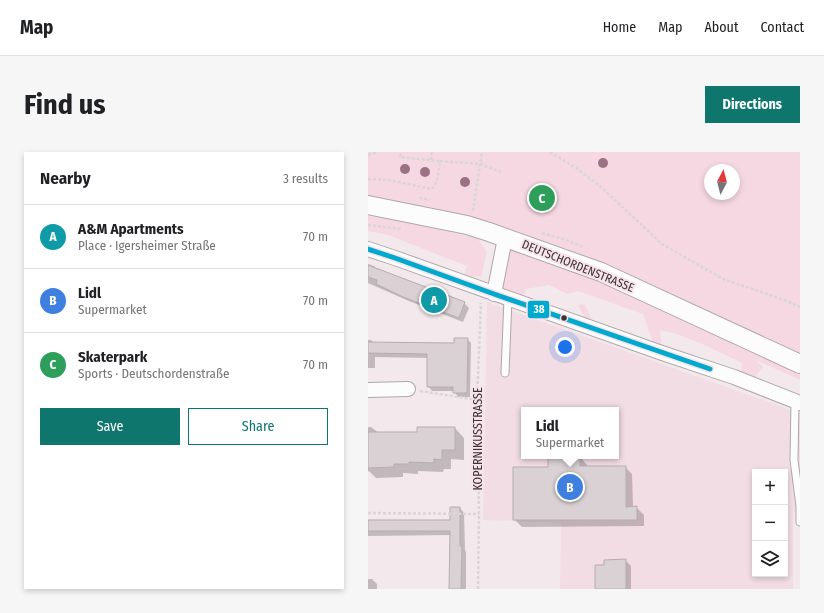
<!DOCTYPE html>
<html lang="en">
<head>
<meta charset="utf-8">
<style>
	:root { --surface:#fff; --page:#f6f6f6; --text:#202124; --muted:#757577; --line:#e0e0e0; --accent:#0f766e }
	body { margin:0; font-family:"Fira Sans Condensed",sans-serif; background:var(--page); color:var(--text) }
	.controls { position:absolute; right:12px; bottom:12px; display:grid; overflow:hidden; border-radius:0px; box-shadow:0 2px 6px #0003 }
	.controls button { width:36px; height:36px; display:grid; place-items:center; padding:0; border:0; border-bottom:1px solid var(--line); background:var(--surface); color:var(--text); font:20px sans-serif }
	.compass { position:absolute; left:336px; top:12px; width:36px; height:36px; border-radius:50%; background:var(--surface); box-shadow:0 2px 6px #0003; rotate:7deg }
	.you { position:absolute; left:197px; top:195px; width:14px; height:14px; margin:-10px; border:3px solid #fff; border-radius:50%; background:#1a73e8; box-shadow:0 0 0 6px #1a73e833 }
	.badge { display:grid; place-items:center; width:26px; height:26px; border-radius:50%; background:var(--accent); color:#fff; font-size:13px; font-weight:700 }
	.pin { position:absolute; translate:-50% -50%; border:2px solid #fff; box-shadow:0 1px 4px #0006 }
	.popup { position:absolute; left:153px; top:255px; width:98px; height:52px; box-sizing:border-box; display:grid; place-content:center; border-radius:0px; background:var(--surface); filter:drop-shadow(0 1px 3px #0005); font-size:13px; white-space:nowrap; color:var(--muted) }
	.popup b { font-size:15px; color:var(--text) }
	.popup::after { content:''; position:absolute; left:50%; top:100%; margin-left:-8px; border:8px solid transparent; border-top-color:var(--surface) }
	.list { margin:0; padding:0; list-style:none }
	h2 { display:flex; justify-content:space-between; align-items:center; height:52px; margin:0; padding:0 16px; font-size:17px }
	h2 small { font-size:13px; font-weight:400; color:var(--muted) }
	.list li { display:grid; grid-template-columns:26px 1fr auto; gap:12px; align-items:center; box-sizing:border-box; height:64px; padding:0 16px; border-top:1px solid var(--line) }
	.list b { display:block; font-size:15px; white-space:nowrap }
	.list p { margin:0; font-size:13px; white-space:nowrap; color:var(--muted) }
	.list em { font-size:13px; font-style:normal; color:var(--muted) }
	.actions { display:flex; gap:8px; padding:12px 16px }
	.actions a { flex:1; padding:9px 0; border:1px solid var(--accent); border-radius:0px; text-align:center; font-size:14px; color:var(--accent) }
	.actions .main { background:var(--accent); color:#fff }
	.icon { flex:none; width:22px; height:22px; fill:none; stroke:currentColor; stroke-width:2; stroke-linecap:round; stroke-linejoin:round }
	.map { position:relative; flex:none; width:432px; height:437px; overflow:hidden; border-radius:0px }
	header { display:flex; align-items:center; gap:24px; box-sizing:border-box; height:56px; padding:0 20px; background:var(--surface); border-bottom:1px solid var(--line) }
	header strong { font-size:19px }
	nav { display:flex; gap:22px; margin-inline-start:auto; font-size:14px }
	.intro { display:flex; align-items:center; justify-content:space-between; box-sizing:border-box; height:96px; padding:0 24px }
	h1 { margin:0; font-size:28px }
	.button { padding:10px 18px; border-radius:0px; background:var(--accent); color:#fff; font-size:14px; font-weight:700 }
	main { display:flex; gap:24px; padding:0 24px }
	aside { flex:1; background:var(--surface); border-radius:0px; box-shadow:0 2px 6px #0003 }
	.map>svg:first-child { display:block }
	.built { fill:#f2dde4; fill-rule:evenodd }
	.green { fill:#f6d8e2; fill-rule:evenodd }
	.shadow { fill:#0003 }
	.building { fill:#dad1d4; stroke:#b5adaf }
	.lines { fill:none; stroke-linecap:round; stroke-linejoin:round }
	.service-casing { stroke:#afa7a9; stroke-width:9 }
	.minor-casing { stroke:#afa7a9; stroke-width:16 }
	.tertiary-casing { stroke:#afa7a9; stroke-width:20 }
	.path { stroke:#dad6d7; stroke-width:2.5; stroke-dasharray:3 2; stroke-linecap:butt }
	.service { stroke:#fdfcfc; stroke-width:7 }
	.minor { stroke:#fdfcfc; stroke-width:14 }
	.tertiary { stroke:#fdfcfc; stroke-width:18 }
	.bus-1-casing { stroke:#f8e3ea; stroke-width:8 }
	.bus-1 { stroke:#00a9ce; stroke-width:5 }
	.tree { fill:#9a7284 }
	.bus-dot { fill:#3b3336; stroke:#f8e3ea; stroke-width:1.5 }
	.labels { text-anchor:middle; stroke-width:4; stroke-linejoin:round; paint-order:stroke }
	.street-label { font-size:12px; fill:#3b3336; stroke:#f8e3ea }
	.line-badge { stroke:#f8e3ea; stroke-width:1.5 }
	.badge-label { font-size:11px; text-anchor:middle; font-weight:bold; fill:#fff }
</style>
</head>
<body>
<header>
<strong>Map</strong>
<nav><a>Home</a><a>Map</a><a>About</a><a>Contact</a></nav>
</header>
<div class="intro"><h1>Find us</h1><a class="button">Directions</a></div>
<main>
<aside>
<h2>Nearby<small>3 results</small></h2>
<ul class="list">
<li><span class="badge" style="background:#0f9aa8">A</span><div><b>A&amp;M Apartments</b><p>Place · Igersheimer Straße</p></div><em>70 m</em></li>
<li><span class="badge" style="background:#3f7fe0">B</span><div><b>Lidl</b><p>Supermarket</p></div><em>70 m</em></li>
<li><span class="badge" style="background:#2e9e5b">C</span><div><b>Skaterpark</b><p>Sports · Deutschordenstraße</p></div><em>70 m</em></li>
</ul>
<div class="actions"><a class="main">Save</a><a>Share</a></div>
</aside>
<div class="map">
<svg width="432" height="437" viewBox="0 0 432 437">
	<rect width="100%" height="100%" fill="#f3e8eb"/>
	<path class="built" d="M119,150L432,261V359L425,360V437H192L193,371L115,368ZM156,258H248V304H156ZM387,320H417V422H387Z"/>
	<path class="green" d="M0,0H432V228L388,208L395,215L382,231L372,228L374,211C347,198 321,184 292,178L294,201L288,199L275,162L210,139L199,142L181,133L158,137L152,151L126,142L137,86L0,53ZM342,18H366V42H342Z
		M0,64L38,69L110,87L119,100L113,125L96,124L99,114L20,83L0,79Z
		M217,152V153L224,168L217,166L210,153Z"/>
	<path class="shadow" d="M0,112L6,114L10,118L96,151L101,156L95,170L41,149L0,131Z
		M99,187L103,191L102,245H90L86,239H64L60,234V206L7,205V216H0V188H3L6,191L87,192Z
		M0,275H3L11,281H50L87,276L96,286V308L83,307V317H76L75,320L50,319V322L35,321V325L8,326L2,320L0,319Z
		M212,305L219,313V315H257L264,322L265,355H268L276,363V374L154,375L146,367L181,316Z
		M92,356L96,361L97,398L98,400V437H82L83,383L0,384V369H83Z
		M257,408L263,414V437H228L237,414Z
		M0,427H4L9,432V437H0Z"/>
	<path class="building" d="M0,113L97,150L91,166L35,145L8,132L9,128L0,125Z
		M86,186H100L99,241H85V235H59V202L0,201V190L86,191Z
		M49,275H87V298H74V308L66,307V311L41,310V312H26V315L0,316V280H49Z
		M180,304H212V314H258V355L269,354V368H145V315H180Z
		M82,355H92V394H94L93,437H81L82,379H0V368H82Z
		M258,407V437H227V413H236V408Z"/>
	<g class="lines">
		<g class="service-casing">
			<path id="service" d="M137,221L140,147
				M427,249L426,308L432,354V370"/>
		</g>
		<g class="minor-casing">
			<path id="minor" d="M0,97L27,106L294,201L366,225L432,251
				M126,142L137,86
				M0,238L40,237"/>
		</g>
		<g class="tertiary-casing">
			<path id="tertiary" d="M0,53L99,73L121,80L233,120L432,212"/>
		</g>
		<path class="path" d="M182,0L208,16L232,34L294,92L355,127L419,149L432,155
			M0,3L9,0
			M63,8L64,0
			M72,9L112,12L133,20
			M0,27L21,28L64,37L69,29L72,9L32,5L33,0
			M51,46L62,48
			M105,59L114,0
			M0,73L33,77
			M174,81L198,88L215,95
			M52,239L109,248
			M0,361L111,362
			M110,437L111,362L109,248L113,151"/>
		<use href="#service" class="service"/>
		<use href="#minor" class="minor"/>
		<use href="#tertiary" class="tertiary"/>
		<g class="bus-1-casing">
			<path id="bus-1" d="M0,97L27,106L126,142L342,217"/>
		</g>
		<use href="#bus-1" class="bus-1"/>
	</g>
	<g class="tree">
		<circle cx="235" cy="11" r="5"/>
		<circle cx="37" cy="17" r="5"/>
		<circle cx="57" cy="20" r="5"/>
		<circle cx="97" cy="30" r="5"/>
	</g>
	<circle class="bus-dot" cx="196" cy="166" r="3.5"/>
	<g class="labels">
		<g class="street-label">
			<text transform="translate(210 114) rotate(22)" y="4">DEUTSCHORDENSTRASSE</text>
			<text transform="translate(110 287) rotate(-90)" y="4">KOPERNIKUSSTRASSE</text>
		</g>
	</g>
	<rect class="line-badge" x="159" y="148" width="23" height="19" rx="4" fill="#00a9ce"/>
	<g class="badge-label">
		<text x="171" y="161">38</text>
	</g>
</svg>
<div class="controls">
<button>+</button>
<button>−</button>
<button><svg class="icon" aria-label="layers" viewBox="0 0 24 24"><path d="M12 4l9 5-9 5-9-5zM3 14l9 5 9-5"/></svg></button>
</div>
<svg class="compass" viewBox="-18 -18 36 36"><path d="M0-13l5 13h-10z" fill="#e53935"/><path d="M0 13l5-13h-10z" fill="#757577"/></svg>
<div class="you"></div>
<div class="pin badge" style="left:66px;top:148px;background:#0f9aa8">A</div>
<div class="pin badge" style="left:202px;top:335px;background:#3f7fe0">B</div>
<div class="popup"><b>Lidl</b>Supermarket</div>
<div class="pin badge" style="left:174px;top:46px;background:#2e9e5b">C</div>
</div>
</main>
</body>
</html>
